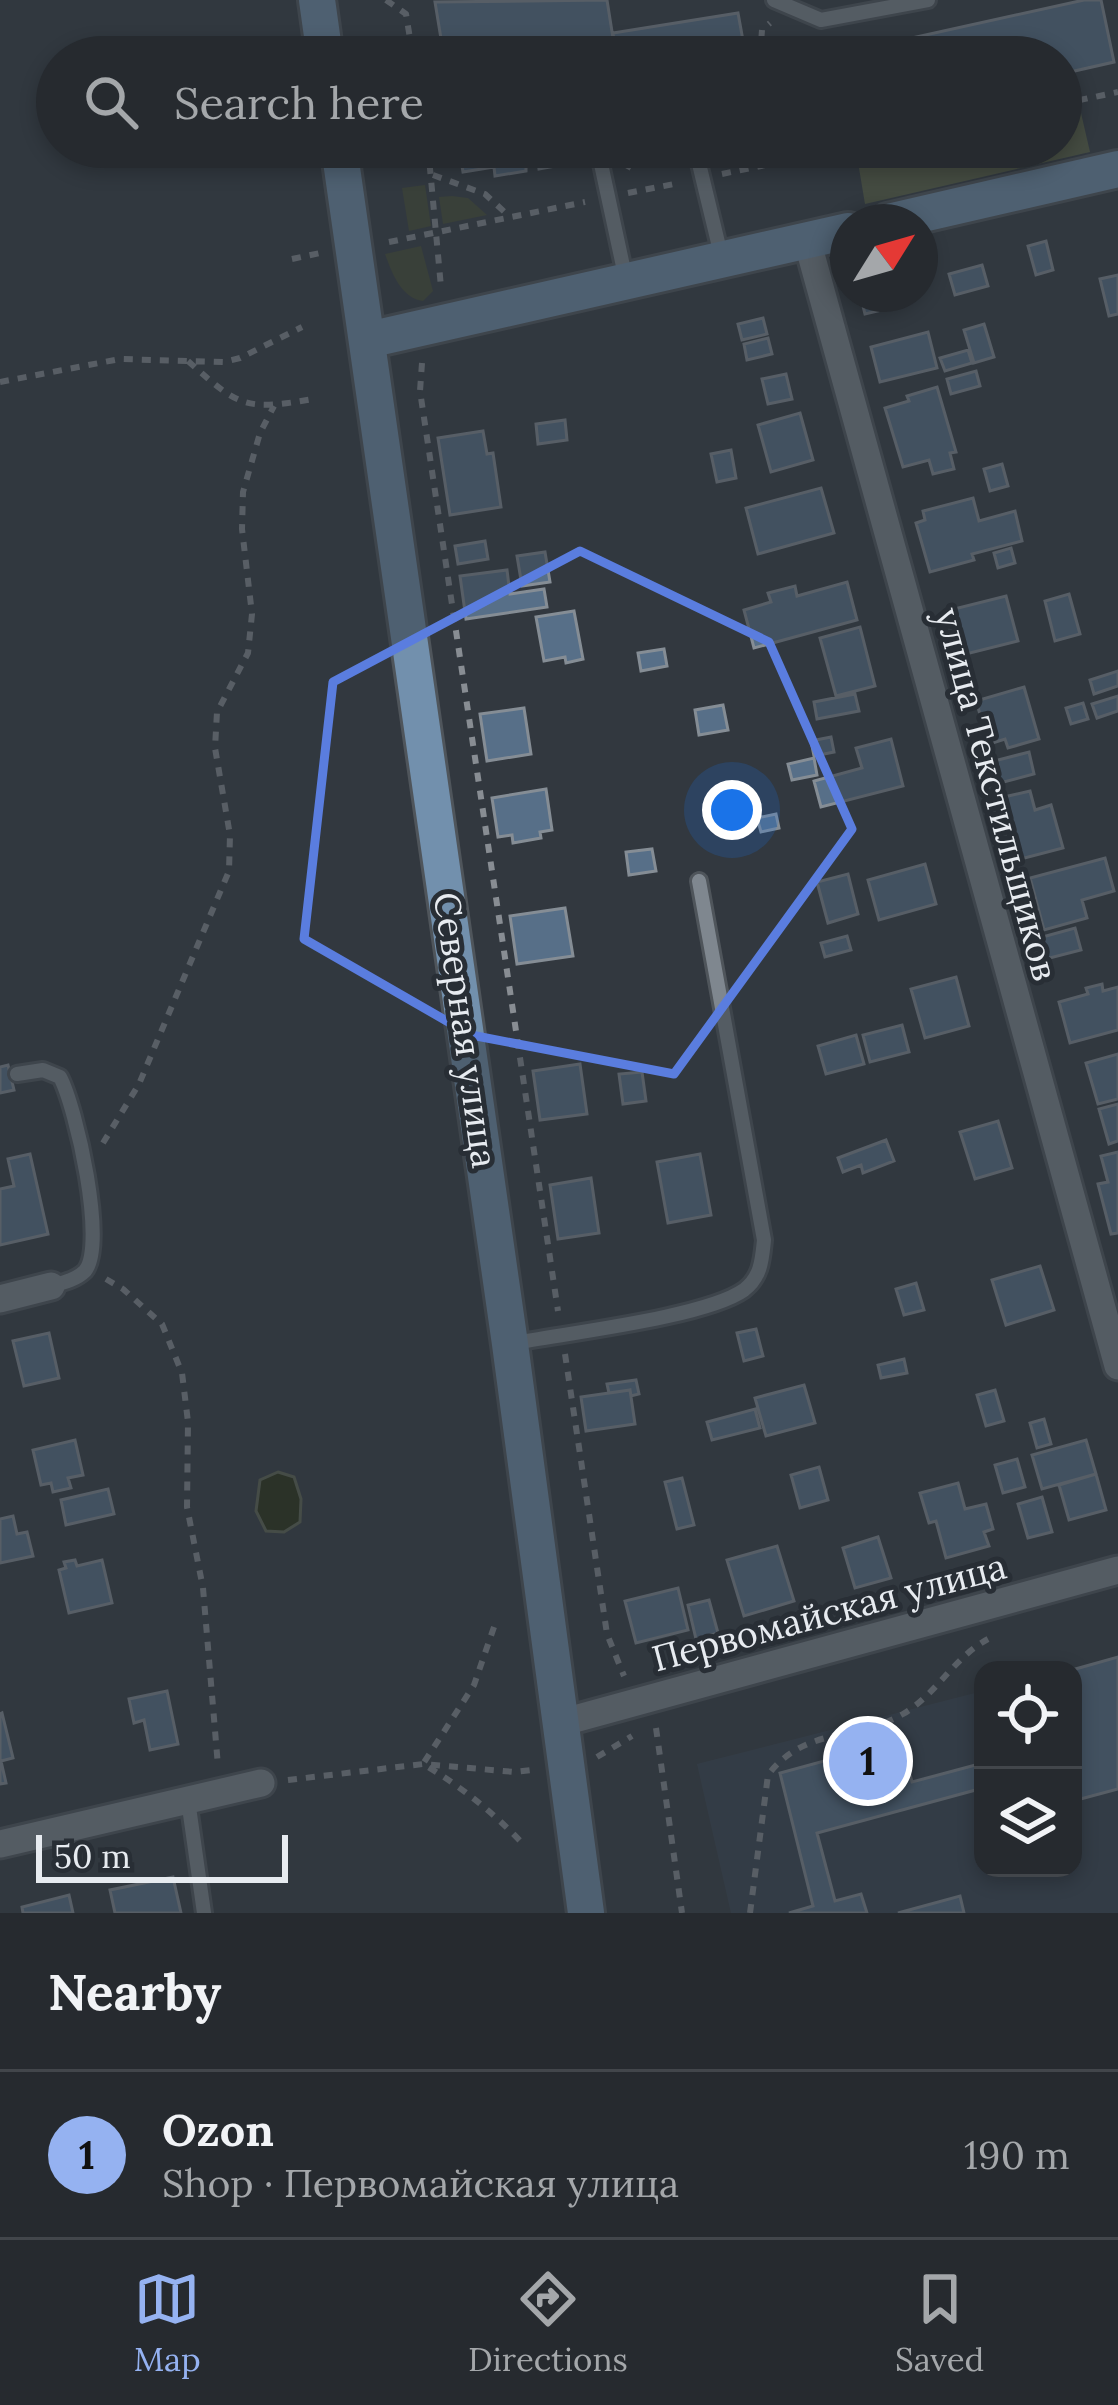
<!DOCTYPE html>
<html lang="en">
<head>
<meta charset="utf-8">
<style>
	:root { --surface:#262a2f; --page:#2e3237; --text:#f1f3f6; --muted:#a4a7aa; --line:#42464b; --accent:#95b2f1 }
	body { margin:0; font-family:Lora,serif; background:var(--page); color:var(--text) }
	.controls { position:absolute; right:36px; bottom:36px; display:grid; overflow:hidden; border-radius:24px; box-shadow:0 6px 18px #0003 }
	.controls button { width:108px; height:108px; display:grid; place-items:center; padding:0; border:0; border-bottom:3px solid var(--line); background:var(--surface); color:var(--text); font:60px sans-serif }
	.compass { position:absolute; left:830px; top:204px; width:108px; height:108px; border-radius:50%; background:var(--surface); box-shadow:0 6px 18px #0003; rotate:53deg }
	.scale { position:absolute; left:36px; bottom:30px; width:252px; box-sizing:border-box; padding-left:12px; border:6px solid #e7ebf0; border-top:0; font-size:33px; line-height:42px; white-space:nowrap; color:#e7ebf0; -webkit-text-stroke:9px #282e35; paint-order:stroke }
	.you { position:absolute; left:732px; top:810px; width:42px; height:42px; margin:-30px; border:9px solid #fff; border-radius:50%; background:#1a73e8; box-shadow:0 0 0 18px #1a73e833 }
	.badge { display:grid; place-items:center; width:78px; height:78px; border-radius:50%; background:var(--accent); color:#111; font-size:39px; font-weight:700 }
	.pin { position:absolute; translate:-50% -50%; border:6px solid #fff; box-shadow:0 3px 12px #0006 }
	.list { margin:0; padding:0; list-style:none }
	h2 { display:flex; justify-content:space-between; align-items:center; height:156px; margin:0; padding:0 48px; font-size:51px }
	h2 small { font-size:39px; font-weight:400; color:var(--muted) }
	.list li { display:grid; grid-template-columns:78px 1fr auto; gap:36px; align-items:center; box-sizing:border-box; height:168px; padding:0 48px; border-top:3px solid var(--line) }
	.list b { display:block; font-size:45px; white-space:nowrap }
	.list p { margin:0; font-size:39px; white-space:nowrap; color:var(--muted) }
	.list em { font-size:39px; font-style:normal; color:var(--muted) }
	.icon { flex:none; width:66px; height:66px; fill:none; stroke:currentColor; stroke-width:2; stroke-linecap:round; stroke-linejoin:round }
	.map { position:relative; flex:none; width:1118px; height:1913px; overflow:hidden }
	.search { position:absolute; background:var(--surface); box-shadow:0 6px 18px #0003; left:36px; right:36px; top:36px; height:132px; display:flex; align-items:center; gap:30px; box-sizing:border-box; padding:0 42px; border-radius:66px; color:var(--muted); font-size:45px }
	.sheet { height:324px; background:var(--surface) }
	nav { display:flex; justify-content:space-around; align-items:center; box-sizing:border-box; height:168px; border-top:3px solid var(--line); background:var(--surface); font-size:33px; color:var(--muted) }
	nav a { display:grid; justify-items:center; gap:6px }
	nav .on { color:var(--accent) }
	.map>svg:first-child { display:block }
	.built { fill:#37424e }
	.green { fill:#434931 }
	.forest { fill:#5b6344 }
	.water { fill:#242a0c; stroke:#5e6450; stroke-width:3 }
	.building { fill:#576f88; stroke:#858d95; stroke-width:3 }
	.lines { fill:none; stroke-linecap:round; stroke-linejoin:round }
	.lane-casing { stroke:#4f555b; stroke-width:20 }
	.street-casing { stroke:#4f555b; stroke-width:33 }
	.secondary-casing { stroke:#4f555b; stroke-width:42 }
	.path { stroke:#888d93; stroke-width:6; stroke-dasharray:9 9; stroke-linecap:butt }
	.lane { stroke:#7f878f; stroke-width:14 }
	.street { stroke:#7f878f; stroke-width:27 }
	.secondary { stroke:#7290ad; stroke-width:36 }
	.marked { fill:none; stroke:#5a7ddf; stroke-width:9; stroke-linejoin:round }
	.labels { text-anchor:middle; stroke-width:10; stroke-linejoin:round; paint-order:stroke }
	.street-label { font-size:36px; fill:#e7ebf0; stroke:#282e35 }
</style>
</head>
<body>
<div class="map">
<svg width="1118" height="1913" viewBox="0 0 1118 1913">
	<rect width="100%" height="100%" fill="#32383f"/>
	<path class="built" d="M1118,1657V1913H731L697,1764L983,1691V1868H1073V1670H1066Z"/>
	<path class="green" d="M425,185L431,226L409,231L402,188Z
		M452,196L468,198L487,215L443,224L439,197Z
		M421,246L433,291L423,301C401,298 392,273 385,254Z"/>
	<path class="forest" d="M1081,113L1090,152L865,204L858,162L926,147H1061V117Z"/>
	<path class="water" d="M278,1472L294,1477L301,1499L300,1522L284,1532L266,1531L256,1511L260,1480Z"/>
	<path class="building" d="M607,0L616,57H444L435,2Z
		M1084,0H1101L1114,62L1061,74V57H826Z
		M738,13L746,57H616L613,33Z
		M459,147H621L571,155L572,163L539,169L538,161L526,162V171L495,176L494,167L463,172Z
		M1046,241L1053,270L1036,275L1028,246Z
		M982,265L988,286L955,295L949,274Z
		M1118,275V314L1109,316L1100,279Z
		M860,294H874L878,311L865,314Z
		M763,318L767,334L742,340L738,324Z
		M984,324L994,357L974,363L964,330Z
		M928,332L937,368L880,382L871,347Z
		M768,338L772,354L747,360L744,344Z
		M968,350L972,363L945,371L940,358Z
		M976,371L980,386L951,394L947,379Z
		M786,374L792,399L768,404L762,379Z
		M937,387L956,452L950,453L954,469L933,474L929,460L903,467L885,408L909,401L907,396Z
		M800,413L813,460L771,472L758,425Z
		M565,420L567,440L538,444L536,424Z
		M483,431L487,454L493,453L501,507L450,515L438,438Z
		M731,450L736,478L717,482L711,454Z
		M1002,464L1008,486L990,491L984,469Z
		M821,488L834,533L758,554L746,508Z
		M973,498L979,521L1015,511L1022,541L972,554L974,560L930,572L916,523L925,520L923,511Z
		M485,541L488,559L458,564L455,546Z
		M1011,548L1015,563L998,568L994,553Z
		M545,552L550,582L522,586L517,556Z
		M507,570L510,594L544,589L547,607L466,619L460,576Z
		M847,582L857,620L754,648L744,610L771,602L768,593L795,586L797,596Z
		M1069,594L1080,634L1055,641L1045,601Z
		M1006,596L1018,641L966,654L954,609Z
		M574,611L583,659L566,663L565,657L544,661L536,617Z
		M860,627L875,686L836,696L820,638Z
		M664,649L667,666L641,671L638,653Z
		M1118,671V686L1094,694L1090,680Z
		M1024,687L1039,739L1008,748L1005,739L989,744L976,701Z
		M855,694L859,711L817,719L814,702Z
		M1118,696V711L1097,718L1092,704Z
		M1083,703L1088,719L1071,724L1066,708Z
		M723,705L728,730L699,735L695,710Z
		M524,708L531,754L487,761L480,714Z
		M831,737L834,752L814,756L811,741Z
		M891,739L903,786L821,807L814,781L862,768L856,748Z
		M1029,752L1034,774L1000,783L994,761Z
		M814,758L817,775L792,780L788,764Z
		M546,789L552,830L540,832L541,838L513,843L512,835L498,837L492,798Z
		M1030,791L1035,810L1051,805L1063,848L1017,860L1004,797Z
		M776,814L779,828L761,832L757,818Z
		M652,849L656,871L629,875L626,852Z
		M1105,858L1114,891L1082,900L1087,918L1044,930L1030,878Z
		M925,864L936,904L879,920L868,880Z
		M848,874L858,914L828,923L817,882Z
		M565,908L573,956L517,964L510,916Z
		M1075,928L1081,950L1042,960L1035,939Z
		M847,936L851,950L825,957L821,943Z
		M956,977L969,1026L925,1038L911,989Z
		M1102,984L1103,991L1118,987V1030L1070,1043L1059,1002L1088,994L1086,988Z
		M902,1025L909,1052L870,1062L863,1035Z
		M856,1035L864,1064L826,1074L818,1046Z
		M1118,1054V1099L1098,1104L1086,1063Z
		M580,1064L587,1114L540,1120L533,1071Z
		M8,1065L14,1090L0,1093V1067Z
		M642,1072L646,1101L623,1104L619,1074Z
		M1118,1104V1141L1109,1144L1099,1109Z
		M998,1121L1012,1168L975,1179L960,1132Z
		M886,1140L894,1161L863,1173L861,1165L843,1172L838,1158Z
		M1118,1152V1233L1111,1234L1098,1184L1108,1182L1101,1156Z
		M30,1154L48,1234L0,1245V1189L14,1186L8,1159Z
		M700,1154L711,1215L668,1223L657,1162Z
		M591,1178L599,1233L558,1239L550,1185Z
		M1040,1266L1054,1310L1006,1325L992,1280Z
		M916,1283L924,1310L904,1315L896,1289Z
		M756,1329L763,1356L744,1361L737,1333Z
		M49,1333L59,1378L24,1386L13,1341Z
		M904,1359L907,1373L881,1378L878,1365Z
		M636,1380L639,1394L631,1396L630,1390L609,1393L607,1384Z
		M804,1385L815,1423L766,1436L755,1398Z
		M630,1390L635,1424L586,1431L581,1397Z
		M995,1390L1004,1421L986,1426L977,1395Z
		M755,1409L760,1428L712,1440L707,1422Z
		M1044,1419L1051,1444L1037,1448L1030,1423Z
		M75,1440L83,1475L68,1478L71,1488L53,1492L51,1483L41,1485L33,1450Z
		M1086,1440L1096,1474L1042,1489L1032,1455Z
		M1017,1459L1025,1487L1003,1493L995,1465Z
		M819,1467L828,1500L800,1508L791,1475Z
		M1096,1474L1106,1510L1069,1520L1059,1485Z
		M682,1478L694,1525L677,1529L665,1482Z
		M958,1483L965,1509L986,1504L993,1529L984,1532L989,1546L946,1558L936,1521L929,1523L920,1493Z
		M108,1489L114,1514L66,1525L61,1500Z
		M1042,1497L1052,1532L1028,1538L1018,1504Z
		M13,1516L17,1534L27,1532L33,1556L0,1563V1519Z
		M878,1537L891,1578L855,1588L843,1548Z
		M777,1546L794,1601L744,1616L727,1560Z
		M75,1560L77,1566L102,1560L112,1603L69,1613L59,1570L66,1568L64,1562Z
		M678,1588L688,1630L636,1643L625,1601Z
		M709,1600L718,1633L696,1639L688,1605Z
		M1118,1657V1789L1073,1801L1072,1670Z
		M167,1691L178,1744L150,1750L144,1720L134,1723L129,1699Z
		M2,1713L13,1758L1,1761L6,1783L0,1784V1714Z
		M901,1740L912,1782L983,1763V1788L817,1833L835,1901L861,1894L867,1913H789L813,1906L780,1773Z
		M173,1877L181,1913H115L110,1890Z
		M69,1895L73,1913H23L22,1907Z
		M960,1896L964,1913H898Z"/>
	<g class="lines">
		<g class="lane-casing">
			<path id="lane" d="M774,0L821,20L928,0
				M695,147L721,255
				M598,150L626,280
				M17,1074L43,1070L60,1077C76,1107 107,1244 85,1271C76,1280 62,1283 51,1286
				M515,1343C567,1333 706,1317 744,1290C761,1277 762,1260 764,1240L699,881
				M188,1800L204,1913"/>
		</g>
		<g class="street-casing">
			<path id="street" d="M807,240L1118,1366
				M0,1299L51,1286
				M560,1723L1118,1570
				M0,1844L261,1783"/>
		</g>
		<g class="secondary-casing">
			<path id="secondary" d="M317,0L325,57
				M339,147L510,1344L586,1913
				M888,222L1118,169
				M368,340L848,231"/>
		</g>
		<path class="path" d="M386,0L406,14L413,57
			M760,57L762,30L770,23
			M1061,104L1118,92
			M428,147L441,287
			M627,169L641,147
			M722,174L853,147
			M433,175L485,194L510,217
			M628,193L679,183
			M389,242L585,202
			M292,259L320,253
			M188,361C239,407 245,411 313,399
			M422,363L420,391L558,1311
			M0,382L120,359L224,362L240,358L302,327
			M103,1143L139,1084L229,871L230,835L215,748L217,712L248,653L252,614L242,529L243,492L260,433L274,406
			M106,1279L123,1289L162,1324L182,1373L188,1422L187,1507L203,1588L218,1766
			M565,1354L607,1634L624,1676
			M494,1627L474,1685L423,1764C462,1787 494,1813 525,1846
			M656,1728L682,1913
			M597,1757L632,1736
			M288,1780L423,1764L515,1772L532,1770
			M750,1913L768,1775C805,1726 857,1741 903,1714C937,1694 954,1657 988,1639"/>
		<use href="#lane" class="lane"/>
		<use href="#street" class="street"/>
		<use href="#secondary" class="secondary"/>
	</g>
	<path d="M0 0H1118V1913H0ZM580,551L769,642L852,829L674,1074L471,1035L304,939L333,682Z" fill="#32383f" fill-opacity=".55" fill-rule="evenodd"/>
	<path class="marked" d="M580,551L769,642L852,829L674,1074L471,1035L304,939L333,682Z"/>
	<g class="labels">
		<g class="street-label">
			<text transform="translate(997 794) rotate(75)" y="13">улица Текстильщиков</text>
			<text transform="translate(466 1030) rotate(82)" y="13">Северная улица</text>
			<text transform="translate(829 1612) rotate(-15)" y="13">Первомайская улица</text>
		</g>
	</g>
</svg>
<div class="controls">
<button><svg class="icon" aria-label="locate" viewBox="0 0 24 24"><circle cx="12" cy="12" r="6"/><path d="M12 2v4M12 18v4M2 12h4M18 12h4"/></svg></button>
<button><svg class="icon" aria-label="layers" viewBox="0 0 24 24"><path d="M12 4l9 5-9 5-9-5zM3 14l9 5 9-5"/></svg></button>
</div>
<svg class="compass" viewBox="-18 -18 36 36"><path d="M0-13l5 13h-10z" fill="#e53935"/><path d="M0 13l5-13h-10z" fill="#a4a7aa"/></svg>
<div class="scale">50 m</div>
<div class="you"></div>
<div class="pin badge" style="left:868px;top:1761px">1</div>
<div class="search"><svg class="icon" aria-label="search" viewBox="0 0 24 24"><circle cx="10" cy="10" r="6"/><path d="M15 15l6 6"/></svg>Search here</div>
</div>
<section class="sheet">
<h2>Nearby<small></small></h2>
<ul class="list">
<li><span class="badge">1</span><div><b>Ozon</b><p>Shop · Первомайская улица</p></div><em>190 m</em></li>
</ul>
</section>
<nav>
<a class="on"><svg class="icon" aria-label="map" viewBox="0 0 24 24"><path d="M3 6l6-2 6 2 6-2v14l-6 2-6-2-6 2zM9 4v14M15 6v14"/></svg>Map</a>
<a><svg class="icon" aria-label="directions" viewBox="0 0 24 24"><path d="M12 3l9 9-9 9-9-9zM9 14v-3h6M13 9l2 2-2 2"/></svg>Directions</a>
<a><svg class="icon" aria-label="saved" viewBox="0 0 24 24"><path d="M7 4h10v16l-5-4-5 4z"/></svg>Saved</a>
</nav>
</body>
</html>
